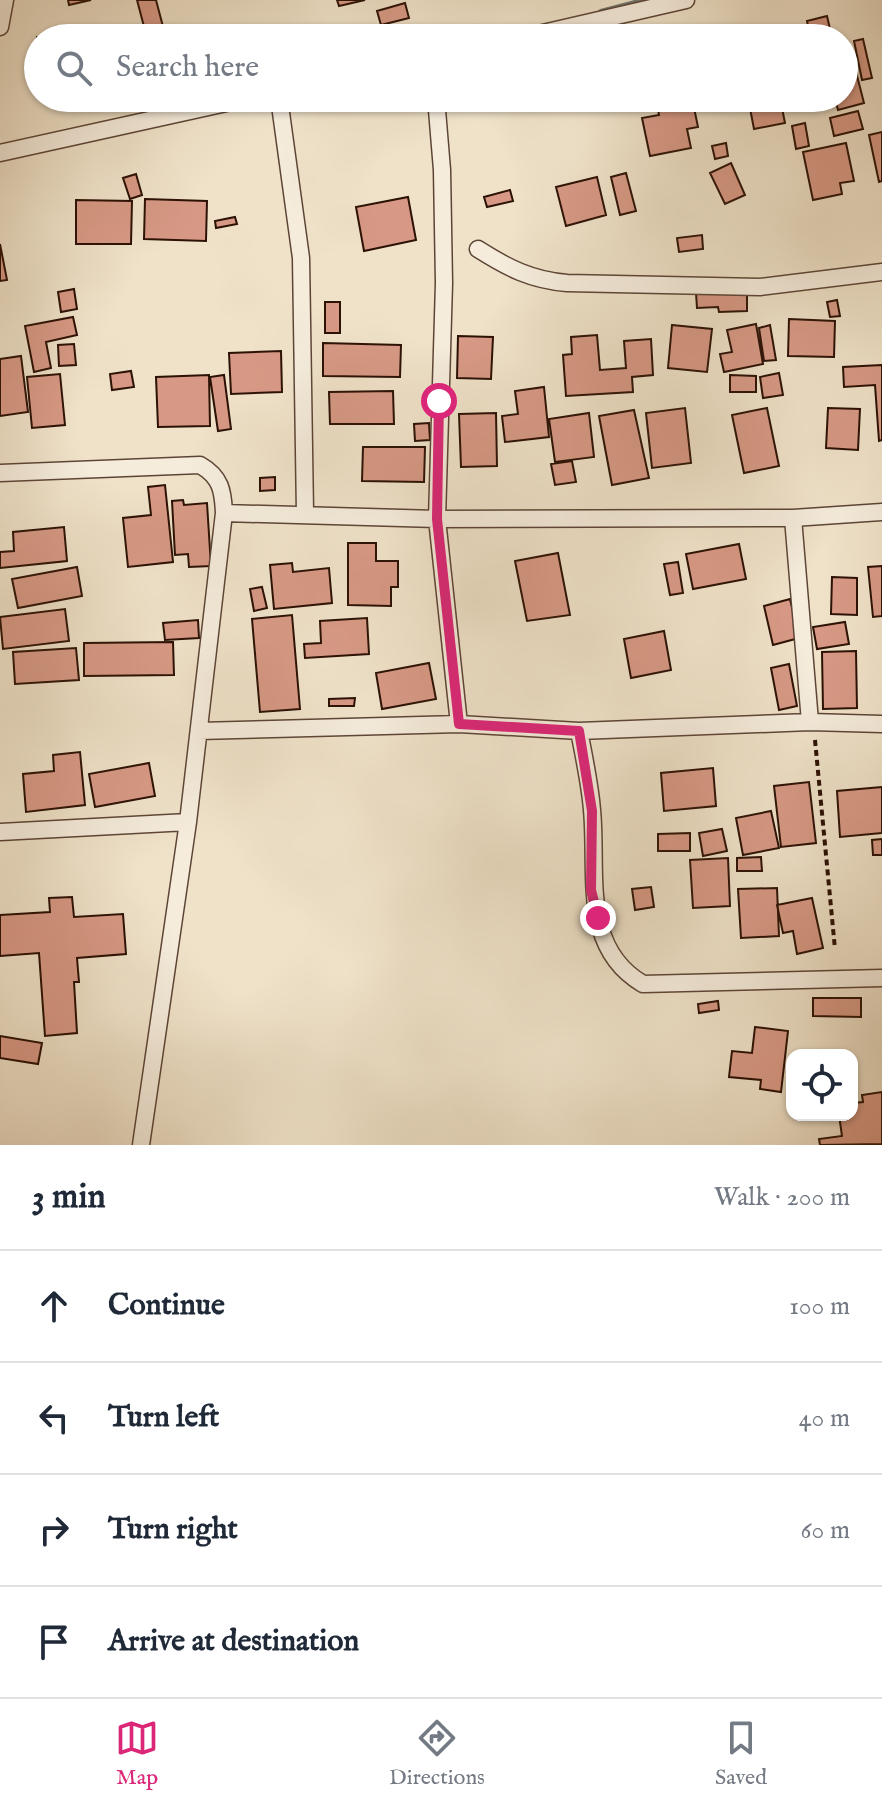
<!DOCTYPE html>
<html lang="en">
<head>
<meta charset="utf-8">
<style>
	:root { --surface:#fff; --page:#f6f6f7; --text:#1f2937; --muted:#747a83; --line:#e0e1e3; --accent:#db2777 }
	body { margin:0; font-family:"IM FELL English",serif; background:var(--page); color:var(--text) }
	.controls { position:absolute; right:24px; bottom:24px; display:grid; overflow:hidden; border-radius:16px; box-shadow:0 2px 6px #0004 }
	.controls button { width:72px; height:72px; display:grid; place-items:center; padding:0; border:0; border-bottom:2px solid var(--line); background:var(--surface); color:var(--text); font:40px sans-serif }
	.stop { position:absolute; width:24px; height:24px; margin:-18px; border:6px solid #db2777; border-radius:50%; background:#fff }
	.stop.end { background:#db2777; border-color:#fff; box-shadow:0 2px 8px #0008 }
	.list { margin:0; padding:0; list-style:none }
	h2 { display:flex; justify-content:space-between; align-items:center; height:104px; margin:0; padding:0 32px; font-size:34px }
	h2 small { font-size:26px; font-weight:400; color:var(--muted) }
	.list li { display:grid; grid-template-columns:52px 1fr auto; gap:24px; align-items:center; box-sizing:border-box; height:112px; padding:0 32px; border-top:2px solid var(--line) }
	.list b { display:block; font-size:30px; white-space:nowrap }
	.list em { font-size:26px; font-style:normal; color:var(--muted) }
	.icon { flex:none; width:44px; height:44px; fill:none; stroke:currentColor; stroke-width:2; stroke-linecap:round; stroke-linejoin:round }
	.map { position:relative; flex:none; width:882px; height:1145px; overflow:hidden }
	.search { position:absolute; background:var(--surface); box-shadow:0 2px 6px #0004; left:24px; right:24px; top:24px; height:88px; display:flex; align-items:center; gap:20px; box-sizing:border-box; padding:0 28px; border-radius:44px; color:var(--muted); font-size:30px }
	.sheet { height:552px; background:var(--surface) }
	nav { display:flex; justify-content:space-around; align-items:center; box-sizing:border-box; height:112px; border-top:2px solid var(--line); background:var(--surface); font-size:22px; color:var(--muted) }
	nav a { display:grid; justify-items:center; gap:4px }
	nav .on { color:var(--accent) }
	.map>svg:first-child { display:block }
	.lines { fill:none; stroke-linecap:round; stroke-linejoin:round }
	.stream { stroke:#6e7872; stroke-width:6 }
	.building { fill:#d79985; stroke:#2c1105; stroke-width:2 }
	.minor-casing { stroke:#5d4536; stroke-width:19 }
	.path { stroke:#2c1105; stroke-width:4; stroke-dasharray:6 4; stroke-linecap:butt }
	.minor { stroke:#f5ecdc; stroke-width:16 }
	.route { stroke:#db2777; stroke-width:10 }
</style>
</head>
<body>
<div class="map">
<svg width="882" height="1145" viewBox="0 0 882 1145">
	<rect width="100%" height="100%" fill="#efe2c9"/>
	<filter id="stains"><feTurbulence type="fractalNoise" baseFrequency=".0025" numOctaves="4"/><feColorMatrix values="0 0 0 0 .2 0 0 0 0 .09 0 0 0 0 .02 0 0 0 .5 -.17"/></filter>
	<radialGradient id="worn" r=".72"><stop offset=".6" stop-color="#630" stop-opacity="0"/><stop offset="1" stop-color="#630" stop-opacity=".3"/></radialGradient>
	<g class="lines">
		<path class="stream" d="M601,12L646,0
			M489,38L521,31"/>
	</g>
	<path class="building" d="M68,0H91L69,5Z
		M137,0H156L166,38H147Z
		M337,0H365L339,6Z
		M405,3L409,18L381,25L377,11Z
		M827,16L830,29L810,35L807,21Z
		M37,37L45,38H38V60H34Z
		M863,39L872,78L862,80L854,41Z
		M853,60L864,103L838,110L835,98H844V62Z
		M656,98H692L698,127L687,129L691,148L650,156L642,118L659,115Z
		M748,98H780L785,123L754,129Z
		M858,111L863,129L834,136L830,118Z
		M805,123L809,146L796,149L792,126Z
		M882,132V181L879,182L869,135Z
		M726,143L728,156L715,159L712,146Z
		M846,143L854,181L840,183L842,194L813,200L803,152Z
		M731,163L745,195L725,204L710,173Z
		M626,173L636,211L620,215L611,177Z
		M136,174L142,195L130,199L123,178Z
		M597,177L606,215L566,226L556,187Z
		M510,190L513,201L487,207L484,197Z
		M408,197L416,240L364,251L356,207Z
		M145,199L207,201L206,241L144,239Z
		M76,200L132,201L131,244H76Z
		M235,217L237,224L216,228L215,221Z
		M702,235L703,249L679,252L677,238Z
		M0,244L7,280L0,281Z
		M74,289L77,309L61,312L58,292Z
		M747,291V311L719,312L718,307L697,308L696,293Z
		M837,300L840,316L830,317L827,302Z
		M325,302H340V333H325Z
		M73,317L77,335L46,342L51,368L34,372L25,326Z
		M789,319L835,321L834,357L788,356Z
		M756,324L763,364L724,372L720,354L732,352L727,330Z
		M672,325L712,329L707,372L668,368Z
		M770,325L776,360L764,361L759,328Z
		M597,335L600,370L626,368L624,341L651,339L653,375L632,377L633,392L566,396L563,355L572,354L571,337Z
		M458,336L493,337L491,379L457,378Z
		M323,343L401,345L400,377L323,376Z
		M74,344L76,365L59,366L58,345Z
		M281,351L282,392L231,394L229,353Z
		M21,356L28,412L0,416V359Z
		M882,365V440L879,441L875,385L844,387L843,367Z
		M131,371L134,387L112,390L110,374Z
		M779,373L783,395L763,398L760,377Z
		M60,374L65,425L32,428L27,377Z
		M209,375L210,426L158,427L156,377Z
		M224,375L231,429L218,431L210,377Z
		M730,375L756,376V392H730Z
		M544,387L549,437L505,442L502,416L518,414L515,391Z
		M393,391L394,424H330L329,392Z
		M685,408L691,463L652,468L646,413Z
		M767,408L779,466L744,473L732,415Z
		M828,408L860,409L858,450L826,448Z
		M634,410L649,478L612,485L599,416Z
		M496,413L497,466L461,467L459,414Z
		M589,413L594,457L555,462L549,419Z
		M429,423L430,440L415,441L414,424Z
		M363,447H425L424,482L362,481Z
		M572,461L576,482L555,485L551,464Z
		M275,477V490L260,491V478Z
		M165,485L173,562L128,567L123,518L151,515L148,487Z
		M183,500L184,505L207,503L211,566L189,567L188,554L175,555L172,501Z
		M64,527L67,561L0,568V552L14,551L13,532Z
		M348,543H376V561H398V587H391V606L348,605Z
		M739,544L746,579L693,589L686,554Z
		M558,553L570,615L527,621L515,561Z
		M678,562L683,593L670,595L664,564Z
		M292,563L293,572L329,568L332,603L274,609L270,565Z
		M882,566V616L873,617L868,567Z
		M77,567L82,596L18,608L12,579Z
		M832,577L857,578V615L831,614Z
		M262,587L267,608L254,611L250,589Z
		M790,599L799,638L773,645L764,606Z
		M65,609L69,641L3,649L0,617Z
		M292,615L300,709L260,712L252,619Z
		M367,618L369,654L305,658L304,644L321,643L320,621Z
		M198,620L199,638L165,640L163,623Z
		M845,622L849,644L817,649L813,627Z
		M664,631L671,670L631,678L624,639Z
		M173,642L174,675L84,676V643Z
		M76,648L79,680L15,684L13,652Z
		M856,651L857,708L823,709L822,652Z
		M429,663L436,699L382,709L376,673Z
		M789,664L797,706L779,710L771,668Z
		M355,698L354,706H329V699Z
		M80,752L85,805L26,812L23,774L54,771L53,755Z
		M149,763L155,796L95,807L89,774Z
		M713,768L716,806L664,811L661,773Z
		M809,782L816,843L781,847L774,786Z
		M882,787V833L840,837L837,791Z
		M771,811L779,848L743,855L736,818Z
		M722,829L727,851L703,856L699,833Z
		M690,833V851H658V834Z
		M882,839V855H873L872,840Z
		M761,857L762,871H737V858Z
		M728,858L730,906L693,908L690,860Z
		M651,887L654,907L635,910L632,889Z
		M777,888L779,936L741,938L738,889Z
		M72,897L74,917L123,914L126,954L77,958L79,982H74L77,1033L45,1036L39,953L0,956V915L50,912L49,898Z
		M812,898L823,948L797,954L793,931L783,933L777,905Z
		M813,998H861V1017L813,1016Z
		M718,1001L719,1010L699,1013L698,1004Z
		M755,1027L788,1031L781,1092L760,1089L761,1080L729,1077L732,1051L752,1053Z
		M0,1036L42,1043L38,1064L0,1058Z
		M882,1092V1144L820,1145L819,1139L842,1136L839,1115H852V1103L863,1102L862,1095Z"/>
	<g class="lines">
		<g class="minor-casing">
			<path id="minor" d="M0,27L5,0
				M521,38L686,0
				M279,98L301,258L305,513
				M436,98L442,170L444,283L437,519L459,724
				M0,153L249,98
				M478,249C508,268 531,280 567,283L760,287L882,272
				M0,473L200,465C221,477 223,491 224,513
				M793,518L810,722
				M199,731L459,724L579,731L810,722L882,724
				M579,731C584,757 590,784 592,810C598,872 580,947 643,984L882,978
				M0,832L188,822
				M141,1145L188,822L224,513L437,519L793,518L882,512"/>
		</g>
		<path class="path" d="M815,740L835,949"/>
		<use href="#minor" class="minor"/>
	</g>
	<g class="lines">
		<path class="route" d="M439,401L437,519L459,724L579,731L592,811L591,890L598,918"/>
	</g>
	<rect width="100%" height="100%" filter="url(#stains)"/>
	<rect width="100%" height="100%" fill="url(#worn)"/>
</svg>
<div class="controls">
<button><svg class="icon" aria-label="locate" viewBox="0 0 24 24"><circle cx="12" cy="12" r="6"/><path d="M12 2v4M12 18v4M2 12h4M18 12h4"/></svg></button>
</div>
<div class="stop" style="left:439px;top:401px"></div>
<div class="stop end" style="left:598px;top:918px"></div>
<div class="search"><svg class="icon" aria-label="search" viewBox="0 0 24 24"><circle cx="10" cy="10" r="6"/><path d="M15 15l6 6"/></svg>Search here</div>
</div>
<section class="sheet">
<h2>3 min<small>Walk · 200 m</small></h2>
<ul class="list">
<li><svg class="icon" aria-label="ahead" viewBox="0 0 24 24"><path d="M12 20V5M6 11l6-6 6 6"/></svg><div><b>Continue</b></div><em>100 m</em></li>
<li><svg class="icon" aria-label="left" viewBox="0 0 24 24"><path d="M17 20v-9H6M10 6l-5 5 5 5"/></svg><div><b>Turn left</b></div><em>40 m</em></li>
<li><svg class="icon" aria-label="right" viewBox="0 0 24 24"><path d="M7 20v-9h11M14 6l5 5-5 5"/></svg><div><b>Turn right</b></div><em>60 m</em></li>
<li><svg class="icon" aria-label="arrive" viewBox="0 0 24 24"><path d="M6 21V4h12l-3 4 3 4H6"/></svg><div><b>Arrive at destination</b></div></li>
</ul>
</section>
<nav>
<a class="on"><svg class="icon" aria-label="map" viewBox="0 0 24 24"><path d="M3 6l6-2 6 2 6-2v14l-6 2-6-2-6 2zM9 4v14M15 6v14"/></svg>Map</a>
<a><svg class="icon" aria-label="directions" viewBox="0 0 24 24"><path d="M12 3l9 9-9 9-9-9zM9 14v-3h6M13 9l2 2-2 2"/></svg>Directions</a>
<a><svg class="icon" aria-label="saved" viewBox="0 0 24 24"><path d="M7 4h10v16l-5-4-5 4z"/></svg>Saved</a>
</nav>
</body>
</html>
